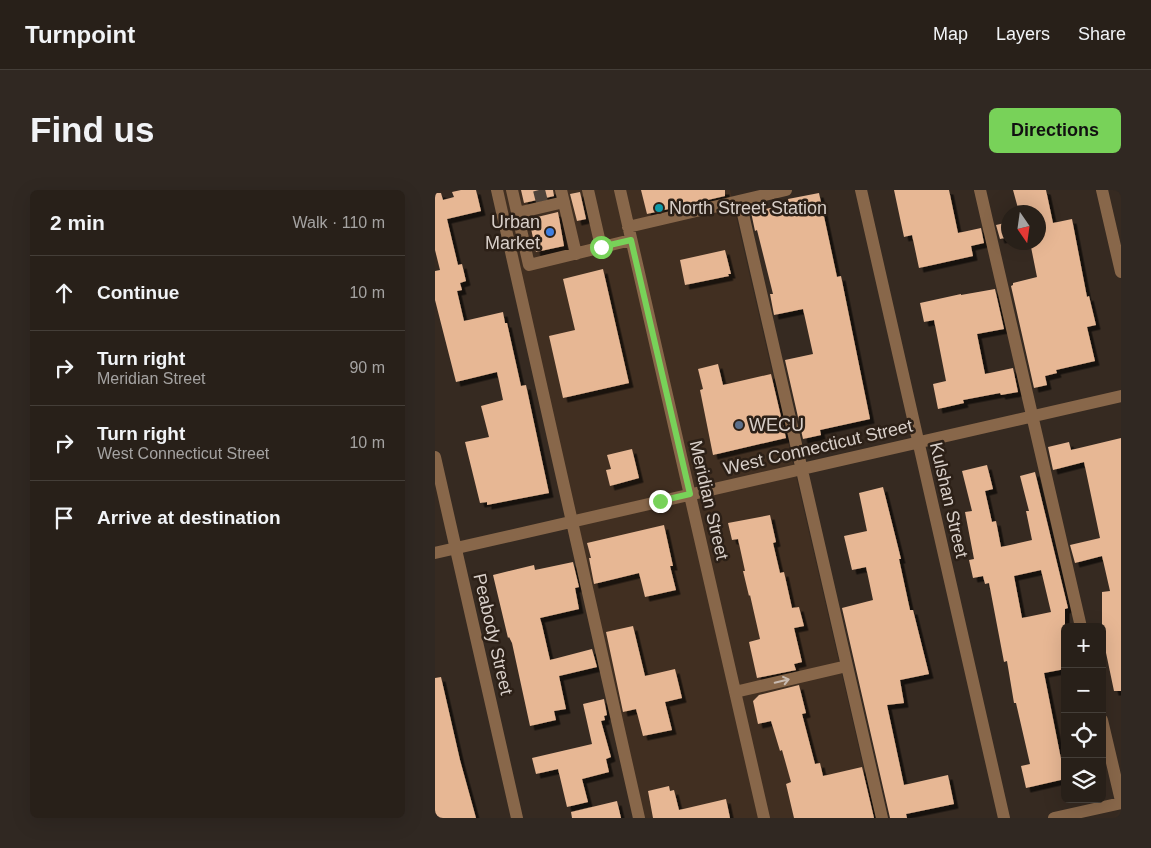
<!DOCTYPE html>
<html lang="en">
<head>
<meta charset="utf-8">
<style>
	:root { --surface:#282019; --page:#302822; --text:#f1f3f6; --muted:#a5a3a2; --line:#443e38; --accent:#78d259 }
	body { margin:0; font-family:Arial,sans-serif; background:var(--page); color:var(--text) }
	.controls { position:absolute; right:15px; bottom:15px; display:grid; overflow:hidden; border-radius:8px; box-shadow:0 5px 20px #0002 }
	.controls button { width:45px; height:45px; display:grid; place-items:center; padding:0; border:0; border-bottom:1px solid var(--line); background:var(--surface); color:var(--text); font:25px sans-serif }
	.compass { position:absolute; left:566px; top:15px; width:45px; height:45px; border-radius:50%; background:var(--surface); box-shadow:0 5px 20px #0002; rotate:167deg }
	.stop { position:absolute; width:15px; height:15px; margin:-11px; border:4px solid #78d259; border-radius:50%; background:#fff }
	.stop.end { background:#78d259; border-color:#fff; box-shadow:0 1px 5px #0008 }
	.list { margin:0; padding:0; list-style:none }
	h2 { display:flex; justify-content:space-between; align-items:center; height:65px; margin:0; padding:0 20px; font-size:21px }
	h2 small { font-size:16px; font-weight:400; color:var(--muted) }
	.list li { display:grid; grid-template-columns:32px 1fr auto; gap:15px; align-items:center; box-sizing:border-box; height:75px; padding:0 20px; border-top:1px solid var(--line) }
	.list b { display:block; font-size:19px; white-space:nowrap }
	.list p { margin:0; font-size:16px; white-space:nowrap; color:var(--muted) }
	.list em { font-size:16px; font-style:normal; color:var(--muted) }
	.icon { flex:none; width:28px; height:28px; fill:none; stroke:currentColor; stroke-width:2; stroke-linecap:round; stroke-linejoin:round }
	.map { position:relative; flex:none; width:686px; height:628px; overflow:hidden; border-radius:8px }
	header { display:flex; align-items:center; gap:30px; box-sizing:border-box; height:70px; padding:0 25px; background:var(--surface); border-bottom:1px solid var(--line) }
	header strong { font-size:24px }
	nav { display:flex; gap:28px; margin-inline-start:auto; font-size:18px }
	.intro { display:flex; align-items:center; justify-content:space-between; box-sizing:border-box; height:120px; padding:0 30px }
	h1 { margin:0; font-size:35px }
	.button { padding:12px 22px; border-radius:8px; background:var(--accent); color:#111; font-size:18px; font-weight:700 }
	main { display:flex; gap:30px; padding:0 30px }
	aside { flex:1; background:var(--surface); border-radius:8px; box-shadow:0 5px 20px #0002 }
	.map>svg:first-child { display:block }
	.built { fill:#412f21 }
	.building { fill:#e7b794; fill-rule:evenodd; filter:url(#shadow) }
	.lines { fill:none; stroke-linecap:round; stroke-linejoin:round }
	.minor-tunnel { stroke:#4e433a; stroke-width:12; stroke-dasharray:12 6; stroke-linecap:butt }
	.minor { stroke:#88674a; stroke-width:12 }
	.oneway { stroke:#c8bab0 }
	.route { stroke:#78d259; stroke-width:6 }
	.culture-dot { fill:#0f9aa8; stroke:#2c2017; stroke-width:2 }
	.shop-dot { fill:#3f7fe0; stroke:#2c2017; stroke-width:2 }
	.service-dot { fill:#5c6f8a; stroke:#2c2017; stroke-width:2 }
	.labels { text-anchor:middle; stroke-width:5; stroke-linejoin:round; paint-order:stroke }
	.poi-label { font-size:18px; fill:#d8cfc9; stroke:#2c2017; text-anchor:start }
	.street-label { font-size:18px; fill:#d8cfc9; stroke:#2c2017 }
</style>
</head>
<body>
<header>
<strong>Turnpoint</strong>
<nav><a>Map</a><a>Layers</a><a>Share</a></nav>
</header>
<div class="intro"><h1>Find us</h1><a class="button">Directions</a></div>
<main>
<aside>
<h2>2 min<small>Walk · 110 m</small></h2>
<ul class="list">
<li><svg class="icon" aria-label="ahead" viewBox="0 0 24 24"><path d="M12 20V5M6 11l6-6 6 6"/></svg><div><b>Continue</b></div><em>10 m</em></li>
<li><svg class="icon" aria-label="right" viewBox="0 0 24 24"><path d="M7 20v-9h11M14 6l5 5-5 5"/></svg><div><b>Turn right</b><p>Meridian Street</p></div><em>90 m</em></li>
<li><svg class="icon" aria-label="right" viewBox="0 0 24 24"><path d="M7 20v-9h11M14 6l5 5-5 5"/></svg><div><b>Turn right</b><p>West Connecticut Street</p></div><em>10 m</em></li>
<li><svg class="icon" aria-label="arrive" viewBox="0 0 24 24"><path d="M6 21V4h12l-3 4 3 4H6"/></svg><div><b>Arrive at destination</b></div></li>
</ul>
</aside>
<div class="map">
<svg width="686" height="628" viewBox="0 0 686 628">
	<defs>
		<filter id="shadow"><feDropShadow dx="4.5" dy="4.5" stdDeviation="0" flood-color="#0009"/></filter>
	</defs>
	<rect width="100%" height="100%" fill="#362a21"/>
	<path class="built" d="M65,0H295L440,628H209Z"/>
	<path class="building" d="M26,0H41L46,21L12,29L23,75L27,74L31,91L25,93L27,100L22,101L29,131L68,122L70,133H72L86,196L91,195L114,303L52,315V312L45,313L30,252L54,247L46,216L68,210L62,182L21,192L0,110V81L5,80L0,60V3H6L8,10L19,7L17,2Z
		M86,0H118L119,6L89,13Z
		M206,0H290V6L212,24Z
		M459,0H514L523,43L546,38L549,53L536,56L538,66L484,78L477,45L469,47Z
		M578,0H611L618,33L637,29L652,107L654,106L661,135L652,137L660,171L621,180L622,183L610,186L612,195L599,198L576,96L578,95V93L602,87L595,52H604V22H584Z
		M145,2L151,29L142,31L135,4Z
		M384,3L402,87L406,86L435,229L385,240L386,245L368,249L350,170L378,164L368,119L339,125L335,104H338L322,40L320,41L316,22L354,14L353,9Z
		M123,22L129,56L101,62L94,29Z
		M574,32V47L565,49L561,35Z
		M290,60L296,84H293L294,86L250,95L245,70Z
		M168,79L194,193L128,208L114,146L140,140L128,89Z
		M560,99L569,139L542,144L550,184L578,178L583,202L566,205L565,203L528,210L529,213L503,219L498,194L511,191L499,130L489,132L485,113L526,104V105Z
		M283,174L288,195L336,184L351,248L278,265L265,200L268,199L263,179Z
		M686,248V501H679L670,458L667,459V402L675,401L667,366L640,373L635,355L665,348L649,272L618,280L613,257L634,252L636,260Z
		M197,259L204,288L175,296L171,280L176,279L172,265Z
		M552,275L558,299L550,301L557,332L561,331L566,357L597,350L591,321H594L585,286L600,282L633,418L630,419V479L609,483L630,589L591,598L586,576L595,574L581,513H579L572,471L569,472L554,393L550,394L548,386L538,388L534,370L539,369L530,322L537,321L527,281ZM606,380L616,422L587,428L579,386Z
		M448,297L466,369H464L475,420H478L494,484L465,490L469,513L452,515L469,595L513,585L519,614L471,624L472,628H455L407,418L438,410L431,377L417,380L409,346L432,341L424,303Z
		M335,325L341,352L338,353L345,383L349,382L357,418L364,417L369,436L359,438L367,472L359,474L361,480L322,488L314,452L325,449L315,405L314,406L308,381H310L303,349L297,350L293,333Z
		M229,335L238,376H235L241,400L210,407L204,383L159,394L154,368H156L152,353Z
		M138,372L144,397L140,398L144,419L105,428L107,435L115,470L157,459L162,477L124,486L131,519L119,521L121,530L95,536L77,453L74,447L73,448L58,385L99,375L100,380Z
		M198,436L210,486L240,479L247,508L230,512L237,540L208,546L201,519L188,522L171,442Z
		M6,487L25,570L41,628H0V488Z
		M364,495L371,523L367,524L380,574L385,573L388,586L427,577L439,628H359L351,594L356,592L347,560L345,561L336,531L323,534L318,511L324,505Z
		M169,509L172,525L169,526L170,530L166,531L176,567L171,569L174,582L147,589L153,612L132,617L123,579L101,584L97,568L157,554L148,514Z
		M234,596L235,601L239,600L244,620L291,609L295,628H218L213,601Z
		M182,611L186,628H137L136,622Z"/>
	<g class="lines">
		<path class="minor-tunnel" d="M104,0L107,12"/>
		<path class="minor" d="M62,0L204,628
			M77,0L94,75L196,50
			M126,0L141,64
			M153,0L166,57
			M185,0L329,628
			M426,0L569,628
			M545,0L646,437
			M667,0L686,82
			M305,11L447,628
			M82,23L129,12
			M193,37L351,0
			M0,267L82,628
			M0,363L686,206
			M300,502L412,476
			M667,530L686,611
			M619,628L686,613"/>
	</g>
	<defs><path id="oneway-shaft" d="M-6 0H5M1.5-3L5.5 0L1.5 3" fill="none" stroke-width="1.6" stroke-linecap="round" stroke-linejoin="round" transform="scale(1.25)"/></defs>
	<use class="oneway" href="#oneway-shaft" transform="translate(347 491) rotate(-13)"/>
	<g class="lines">
		<path class="route" d="M166,57L196,50L255,304L225,311"/>
	</g>
	<circle class="culture-dot" cx="224" cy="18" r="5"/>
	<circle class="shop-dot" cx="115" cy="42" r="5"/>
	<circle class="service-dot" cx="304" cy="235" r="5"/>
	<g class="labels">
		<g class="poi-label">
			<text x="234" y="24">North Street Station</text>
			<text x="105" y="38" text-anchor="end">Urban<tspan x="105" dy="21">Market</tspan></text>
			<text x="314" y="241">WECU</text>
		</g>
		<g class="street-label">
			<text transform="translate(383 257) rotate(-13)" y="6">West Connecticut Street</text>
			<text transform="translate(274 310) rotate(77)" y="6">Meridian Street</text>
			<text transform="translate(514 310) rotate(77)" y="6">Kulshan Street</text>
			<text transform="translate(58 444) rotate(77)" y="6">Peabody Street</text>
		</g>
	</g>
</svg>
<div class="controls">
<button>+</button>
<button>−</button>
<button><svg class="icon" aria-label="locate" viewBox="0 0 24 24"><circle cx="12" cy="12" r="6"/><path d="M12 2v4M12 18v4M2 12h4M18 12h4"/></svg></button>
<button><svg class="icon" aria-label="layers" viewBox="0 0 24 24"><path d="M12 4l9 5-9 5-9-5zM3 14l9 5 9-5"/></svg></button>
</div>
<svg class="compass" viewBox="-18 -18 36 36"><path d="M0-13l5 13h-10z" fill="#e53935"/><path d="M0 13l5-13h-10z" fill="#a5a3a2"/></svg>
<div class="stop" style="left:166px;top:57px"></div>
<div class="stop end" style="left:225px;top:311px"></div>
</div>
</main>
</body>
</html>
